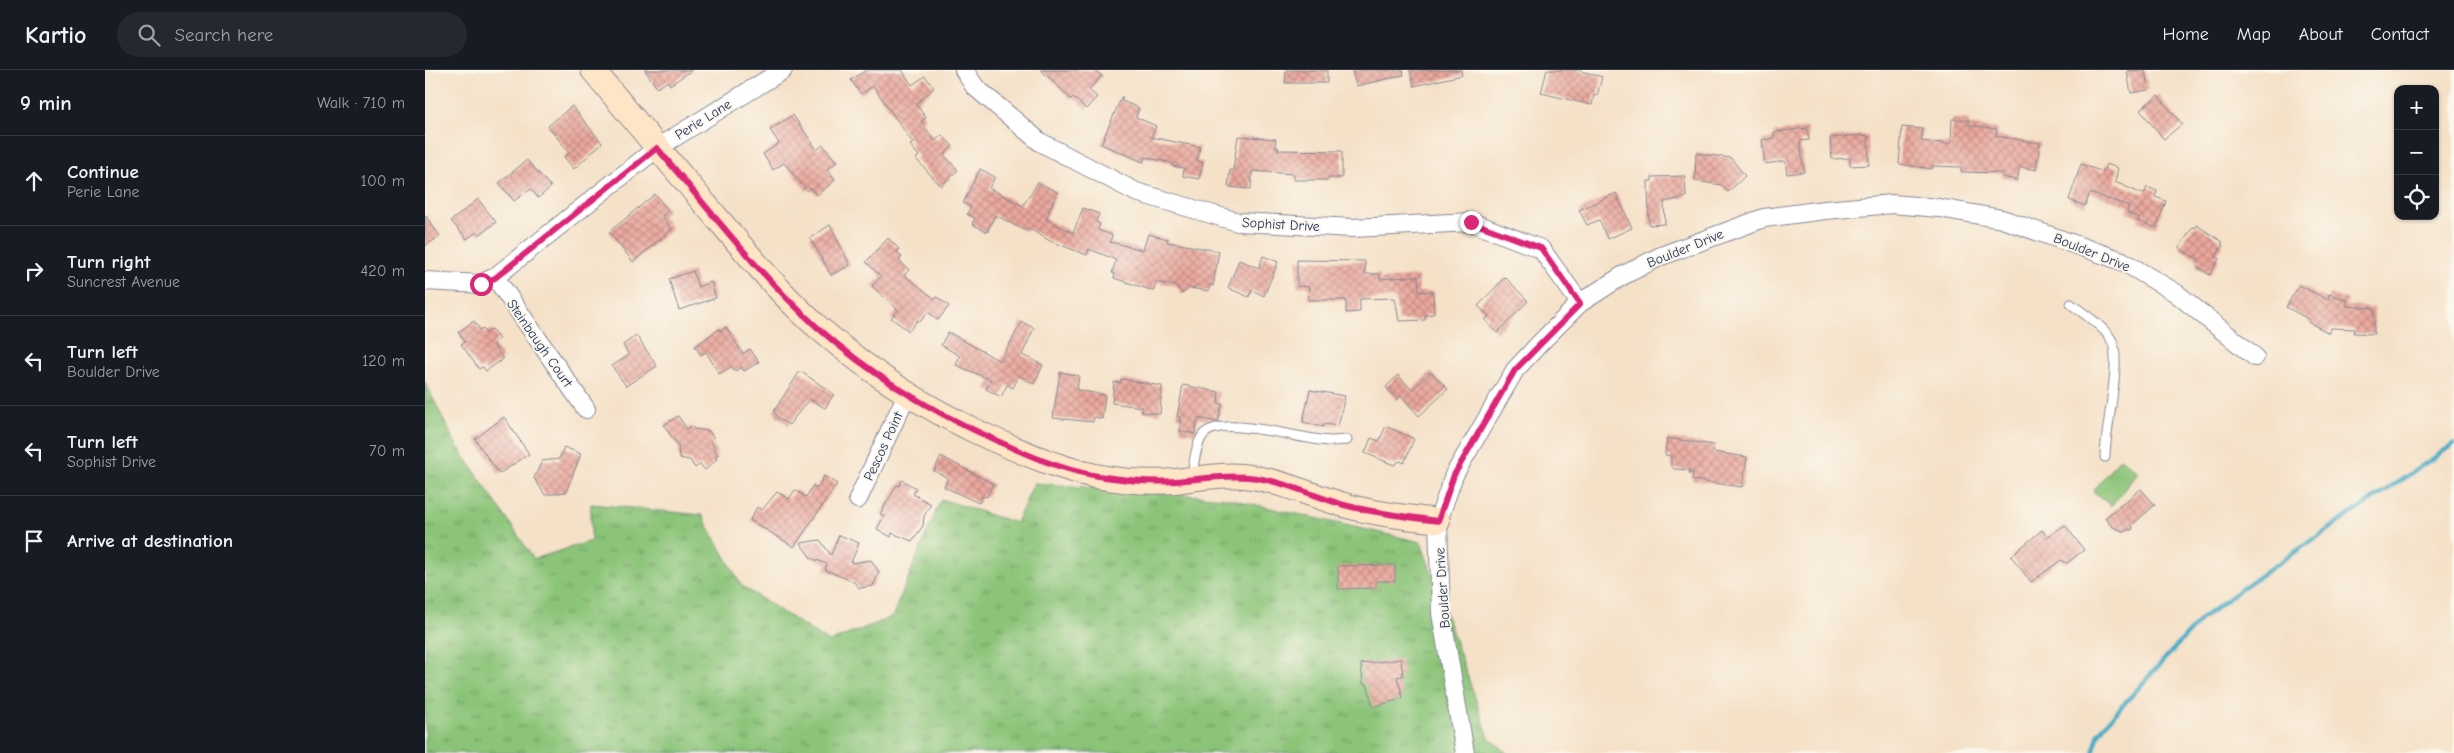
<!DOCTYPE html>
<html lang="en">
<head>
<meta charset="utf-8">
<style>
	:root { --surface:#171b24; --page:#242831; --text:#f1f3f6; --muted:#9ea1a6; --line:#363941 }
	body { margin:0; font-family:"Comic Neue",sans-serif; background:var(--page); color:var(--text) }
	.controls { position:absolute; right:15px; top:15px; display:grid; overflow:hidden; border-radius:10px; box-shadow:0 1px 4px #0004 }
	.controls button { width:45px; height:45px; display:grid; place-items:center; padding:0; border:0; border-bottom:1px solid var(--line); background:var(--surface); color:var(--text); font:25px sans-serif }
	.stop { position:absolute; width:15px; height:15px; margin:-11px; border:4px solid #db2777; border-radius:50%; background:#fff }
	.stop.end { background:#db2777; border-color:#fff; box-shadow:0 1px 5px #0008 }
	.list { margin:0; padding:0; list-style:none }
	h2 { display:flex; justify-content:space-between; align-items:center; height:65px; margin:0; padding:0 20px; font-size:21px }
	h2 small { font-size:16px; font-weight:400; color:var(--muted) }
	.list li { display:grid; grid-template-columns:32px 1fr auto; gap:15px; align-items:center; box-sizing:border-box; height:90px; padding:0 20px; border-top:1px solid var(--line) }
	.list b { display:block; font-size:19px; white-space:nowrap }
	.list p { margin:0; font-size:16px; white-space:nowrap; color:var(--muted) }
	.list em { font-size:16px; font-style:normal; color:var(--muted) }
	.icon { flex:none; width:28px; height:28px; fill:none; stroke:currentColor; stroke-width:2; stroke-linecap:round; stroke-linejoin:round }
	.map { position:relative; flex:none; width:2029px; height:683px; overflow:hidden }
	header { display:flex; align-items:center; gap:30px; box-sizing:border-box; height:70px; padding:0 25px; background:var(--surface); border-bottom:1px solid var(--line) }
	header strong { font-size:24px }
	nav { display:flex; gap:28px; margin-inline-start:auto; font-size:18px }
	.search { width:350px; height:45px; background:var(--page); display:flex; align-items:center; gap:12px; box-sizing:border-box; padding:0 18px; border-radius:28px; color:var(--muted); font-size:19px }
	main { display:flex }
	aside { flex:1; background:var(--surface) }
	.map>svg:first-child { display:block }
	.grass { fill:url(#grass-tufts); stroke:#537a6b }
	.pitch { fill:#8bc478; stroke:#537a6b }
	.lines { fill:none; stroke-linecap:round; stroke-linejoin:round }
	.stream { stroke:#46acc6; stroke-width:4.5 }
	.building { fill:url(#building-cross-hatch) }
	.lane-casing { stroke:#888893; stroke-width:11 }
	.street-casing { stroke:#888893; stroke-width:20 }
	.secondary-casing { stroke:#888893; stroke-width:26 }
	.lane { stroke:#fff; stroke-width:9 }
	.street { stroke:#fff; stroke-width:18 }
	.secondary { stroke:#fde5c5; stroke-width:24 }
	.route { stroke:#db2777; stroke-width:6 }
	.labels { text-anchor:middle; stroke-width:4; stroke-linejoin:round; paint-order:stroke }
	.street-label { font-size:14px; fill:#1b2f5e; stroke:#fbf7ec }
</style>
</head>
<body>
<header>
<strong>Kartio</strong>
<div class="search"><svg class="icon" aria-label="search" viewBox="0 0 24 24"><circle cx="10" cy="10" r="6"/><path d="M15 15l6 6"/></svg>Search here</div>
<nav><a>Home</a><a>Map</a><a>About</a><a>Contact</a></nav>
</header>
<main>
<aside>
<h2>9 min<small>Walk · 710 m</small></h2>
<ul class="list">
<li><svg class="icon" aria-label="ahead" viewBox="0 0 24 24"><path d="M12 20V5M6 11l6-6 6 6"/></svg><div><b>Continue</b><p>Perie Lane</p></div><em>100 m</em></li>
<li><svg class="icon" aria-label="right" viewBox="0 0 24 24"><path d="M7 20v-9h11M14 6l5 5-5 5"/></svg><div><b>Turn right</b><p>Suncrest Avenue</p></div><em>420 m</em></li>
<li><svg class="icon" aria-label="left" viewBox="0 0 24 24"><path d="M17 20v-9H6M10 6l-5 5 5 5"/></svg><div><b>Turn left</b><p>Boulder Drive</p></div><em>120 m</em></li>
<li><svg class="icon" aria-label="left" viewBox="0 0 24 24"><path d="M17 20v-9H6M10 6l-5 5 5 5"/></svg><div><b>Turn left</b><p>Sophist Drive</p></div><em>70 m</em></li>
<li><svg class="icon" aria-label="arrive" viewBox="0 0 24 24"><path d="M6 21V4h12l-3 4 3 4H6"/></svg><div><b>Arrive at destination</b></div></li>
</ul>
</aside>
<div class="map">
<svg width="2029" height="683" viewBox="0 0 2029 683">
	<defs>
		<pattern id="grass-tufts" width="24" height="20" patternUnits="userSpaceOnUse" patternTransform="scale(1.25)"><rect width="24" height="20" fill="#8bc478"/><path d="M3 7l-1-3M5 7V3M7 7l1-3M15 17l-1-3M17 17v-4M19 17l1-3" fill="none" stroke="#71a066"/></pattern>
		<pattern id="building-cross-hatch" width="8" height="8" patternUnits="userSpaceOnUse" patternTransform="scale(1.25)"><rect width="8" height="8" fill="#eba89d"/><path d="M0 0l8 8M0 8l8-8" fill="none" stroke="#be8983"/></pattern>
	</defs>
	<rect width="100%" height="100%" fill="#fbf7ec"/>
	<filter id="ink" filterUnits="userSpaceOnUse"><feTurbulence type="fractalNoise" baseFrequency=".02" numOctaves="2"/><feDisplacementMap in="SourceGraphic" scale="10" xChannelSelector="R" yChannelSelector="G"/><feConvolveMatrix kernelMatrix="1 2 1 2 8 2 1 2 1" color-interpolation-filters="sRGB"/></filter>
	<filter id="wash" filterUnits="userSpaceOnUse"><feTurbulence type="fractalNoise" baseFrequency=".0096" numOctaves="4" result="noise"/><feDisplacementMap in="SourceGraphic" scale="20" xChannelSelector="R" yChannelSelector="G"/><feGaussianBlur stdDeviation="1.12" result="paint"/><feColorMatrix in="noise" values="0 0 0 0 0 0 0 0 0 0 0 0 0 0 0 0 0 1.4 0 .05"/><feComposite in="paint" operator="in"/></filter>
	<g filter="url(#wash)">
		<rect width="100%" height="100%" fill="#f5e1c8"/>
		<path class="grass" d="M0,312L29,371L109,489L166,471V434L277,445L317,516L404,572L467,547L516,429L591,453L609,413L801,428L996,472L1064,668L1083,683H0Z"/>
		<path class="pitch" d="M1695,388L1713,402L1686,436L1668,421Z"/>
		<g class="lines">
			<path class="stream" d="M1668,683L1674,663L1679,656L1775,550L1817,518L2029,374"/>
		</g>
		<g id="blocks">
			<path class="building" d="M220,0H267L245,15L243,11L232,18Z
				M441,0H477L487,15L500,6L509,18L491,34L501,48L496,51L510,71L517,65L528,76L519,85L533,100L516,116L491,89L494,86L485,75L488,73L448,16L436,24L426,10Z
				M616,0H670L677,6L664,20L672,27L661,39L648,27L646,29Z
				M861,0H902V13H860Z
				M927,0H978L979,5L931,16Z
				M985,0H1036L1037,5L989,16Z
				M1122,0H1153L1177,7L1172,26L1169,25L1167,35L1116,23Z
				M1720,0L1723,20L1706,23L1702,1Z
				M1733,25L1757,54L1739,69L1715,40Z
				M697,26V31L714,38L711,47L731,56L726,67L775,77L772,91L778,93L774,109L758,106L759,98L747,96V93L720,87L718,92L676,74Z
				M147,36L177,73L149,99L139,87L144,83L123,56Z
				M368,45L392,80L398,75L412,92L402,100L410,110L392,125L386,118L382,121L359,93L348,100L338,84L354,73L345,60Z
				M1527,49L1544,50V55L1572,59L1571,66L1615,73L1611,100L1595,97L1592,110L1577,107V103L1536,102V97L1507,96V99L1474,94L1477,57L1498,59L1496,71L1526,74Z
				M1382,58L1384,70L1375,71L1379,102L1362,104L1360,91L1340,94L1337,70L1349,68V62Z
				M1436,65L1443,66L1444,95L1425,96V88L1407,89L1405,68Z
				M813,66L851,69L850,77H853V80L917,81V108H903V110H869V104L827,101L826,119L803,117L805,100H808Z
				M1271,83L1306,88L1320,106L1303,122L1297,115L1270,111Z
				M102,90L126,117L113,128L106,119L89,131L74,113Z
				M1656,94L1678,102L1681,94L1693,98L1690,112L1713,122L1720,123L1722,117L1732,121L1730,127L1741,131L1731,158L1713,151L1714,147L1702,143L1704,136L1665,123L1660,136L1644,130Z
				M555,99L570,107L564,118L598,136L613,112L632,122L621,149L648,163L658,138L674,144L671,152L675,154L673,160L687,165L685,172L718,180L723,164L743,169L742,172L794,181L788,216L785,215L784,221L765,218L757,224L751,216L731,212L729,221L689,208L690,204L687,203L691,190L664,179L662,185L625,171L603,158L601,161L570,145L562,162L547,154L550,148L542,144L546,137L538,133Z
				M1260,106L1261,127L1239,132L1240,154L1224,155L1223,111H1227V107Z
				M1191,123L1207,158L1183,169L1174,150L1162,155L1154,140Z
				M230,124L243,140L237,146L247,159L208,192L184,162Z
				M53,129L71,152L54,165L52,162L42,169L26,151Z
				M0,145L15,166L0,176Z
				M405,155L425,195L406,205L385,168Z
				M1771,155L1798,172L1796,174L1798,175L1791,187L1794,189L1785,205L1771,196L1774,190L1754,178L1768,157L1770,158Z
				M463,168L474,179L472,182L477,187L474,190L484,200L479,205L510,229L512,227L524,236L513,250L503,242L495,252L493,250L484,261L466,248L473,240L447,216L456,206L441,192Z
				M838,186L853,192L839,226L827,220L824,227L803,218L814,190L834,198Z
				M872,190L940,191V204H955V209L993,206L994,222L1008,221L1009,244L1000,245V250L974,251L970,228L935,229V242L921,243V230H883L884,217L872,216Z
				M268,201L273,217L286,212L291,228L254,240L244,209Z
				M1080,207L1103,231L1072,263L1060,250L1064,246L1053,236Z
				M1874,215L1903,230L1904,224L1923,230L1921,236L1949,238V264L1929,263L1930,259L1906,258L1904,263L1883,252L1885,250L1861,237Z
				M49,251L55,260L57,258L61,263L67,259L74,269L68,274L78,289L61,301L58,297L54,299L36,274L40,272L33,262Z
				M597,252L609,258L597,285L618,295L609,314L594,306L588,318L582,315L576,327L561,319L566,310L531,295L535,286L516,275L523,262L575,291Z
				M301,257L318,284L325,279L334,292L319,301L316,297L311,301L306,297L294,304L281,282L276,285L270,276L294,259L295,261Z
				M211,265L232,296L201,316L187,296L204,285L198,275Z
				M375,301L409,324L400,338L384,329L364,355L353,348L349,341Z
				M635,302L654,306L652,320L680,325L677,349L669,347L668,352L628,348Z
				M1006,302L1023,319L994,346L976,326L972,330L961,317L973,305L987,320Z
				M696,309L737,316L735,344L717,342V337L687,333L689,312L695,313Z
				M758,315L794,322L793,333L797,334L793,352L773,348L770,364L755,361V347H752Z
				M885,320L920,326L913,356L899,354L898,357L878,352Z
				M253,346L262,359L266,356L269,359L284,361L289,369L286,372L293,385L290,387L292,389L280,400L275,394L270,398L265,390L254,388L253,376L239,355Z
				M79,347L104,384L74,404L50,369Z
				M961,356L989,369L979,393L975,391L969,395L940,383L946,368L954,371Z
				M1242,368L1289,375L1288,382L1322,387L1317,417L1267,410L1268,403H1264L1265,400L1249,399L1246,396V386L1240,385Z
				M139,377L156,384L141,422L120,425L109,408L117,391L134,389Z
				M516,386L568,414L562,427L557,426L554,433L519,417L523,408L509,401Z
				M399,406L412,414L369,477L325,450L332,437L337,440L352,422L364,429L370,420L381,427L388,415L392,418Z
				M477,410L491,418L488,424L506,434L499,446L498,456L487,471L467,463L466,467L452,459L459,446L455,444L472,415L474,416Z
				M1716,419L1730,435L1707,455L1708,459L1698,461L1688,457L1680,448Z
				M1640,455L1659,480L1642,493L1636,490L1606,512L1586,486L1617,460L1622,467Z
				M414,465L434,473L426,493L446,490L454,502L448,516L434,518L429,512L400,500L402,494L386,488L375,473L395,470L406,485Z
				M970,495V511H951V518L913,519V496Z
				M976,589L978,606L972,607L978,628L948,637L942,614H938L936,594Z"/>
		</g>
	</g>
	<g filter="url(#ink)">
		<use href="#blocks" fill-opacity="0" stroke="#888893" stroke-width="1"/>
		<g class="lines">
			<g class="lane-casing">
				<path id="lane" d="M1646,234C1659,244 1677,255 1686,269C1698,288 1680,359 1680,387
					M766,409C769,396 770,374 779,364C797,344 880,371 906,371C911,371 917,370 922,370"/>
			</g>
			<g class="street-casing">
				<path id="street" d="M539,0L550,17L615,72L711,122L813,152L928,158L1046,152L1116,179L1155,233
					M70,207L161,339
					M0,211L56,214L70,207L232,78L358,0
					M433,429L482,324
					M1040,683L1016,543L1013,451L1029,405L1090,300L1115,273L1155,233L1197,206L1236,186L1339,148L1400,140L1467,134L1514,138L1577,149L1697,191L1751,223L1830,287"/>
			</g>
			<g class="secondary-casing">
				<path id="secondary" d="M168,0C211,52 254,104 298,155C329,191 359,228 395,259C447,304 503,340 565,368C599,383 634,398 670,406C696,411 724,413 751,411C776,408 801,403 826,407C859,412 887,426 919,435C949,444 982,447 1013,451"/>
			</g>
			<use href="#lane" class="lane"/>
			<use href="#street" class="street"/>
			<use href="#secondary" class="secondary"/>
		</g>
	</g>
	<g class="lines" filter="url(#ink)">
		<path class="route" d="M56,214L70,208L232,78C284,139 334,205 393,258C444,303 504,340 566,368C600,384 636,400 673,406C699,410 724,413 750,411C775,409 798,405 823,407C857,410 887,426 919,435C950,443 982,447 1013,451L1029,405L1090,300L1155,234L1116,178L1046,152"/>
	</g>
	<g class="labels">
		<g class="street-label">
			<text transform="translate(278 49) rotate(-32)" y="5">Perie Lane</text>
			<text transform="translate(856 154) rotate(3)" y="5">Sophist Drive</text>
			<text transform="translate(1260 178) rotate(-22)" y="5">Boulder Drive</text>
			<text transform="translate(1667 182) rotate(22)" y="5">Boulder Drive</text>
			<text transform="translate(115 273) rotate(55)" y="5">Steinbaugh Court</text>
			<text transform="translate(458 376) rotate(-65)" y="5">Pescos Point</text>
			<text transform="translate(1017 518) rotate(-94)" y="5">Boulder Drive</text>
		</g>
	</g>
</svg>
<div class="controls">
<button>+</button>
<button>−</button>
<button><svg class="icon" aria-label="locate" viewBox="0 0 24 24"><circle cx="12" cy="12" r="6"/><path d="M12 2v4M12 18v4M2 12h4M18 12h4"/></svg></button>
</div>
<div class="stop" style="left:56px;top:214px"></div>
<div class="stop end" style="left:1046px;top:152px"></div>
</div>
</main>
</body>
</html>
